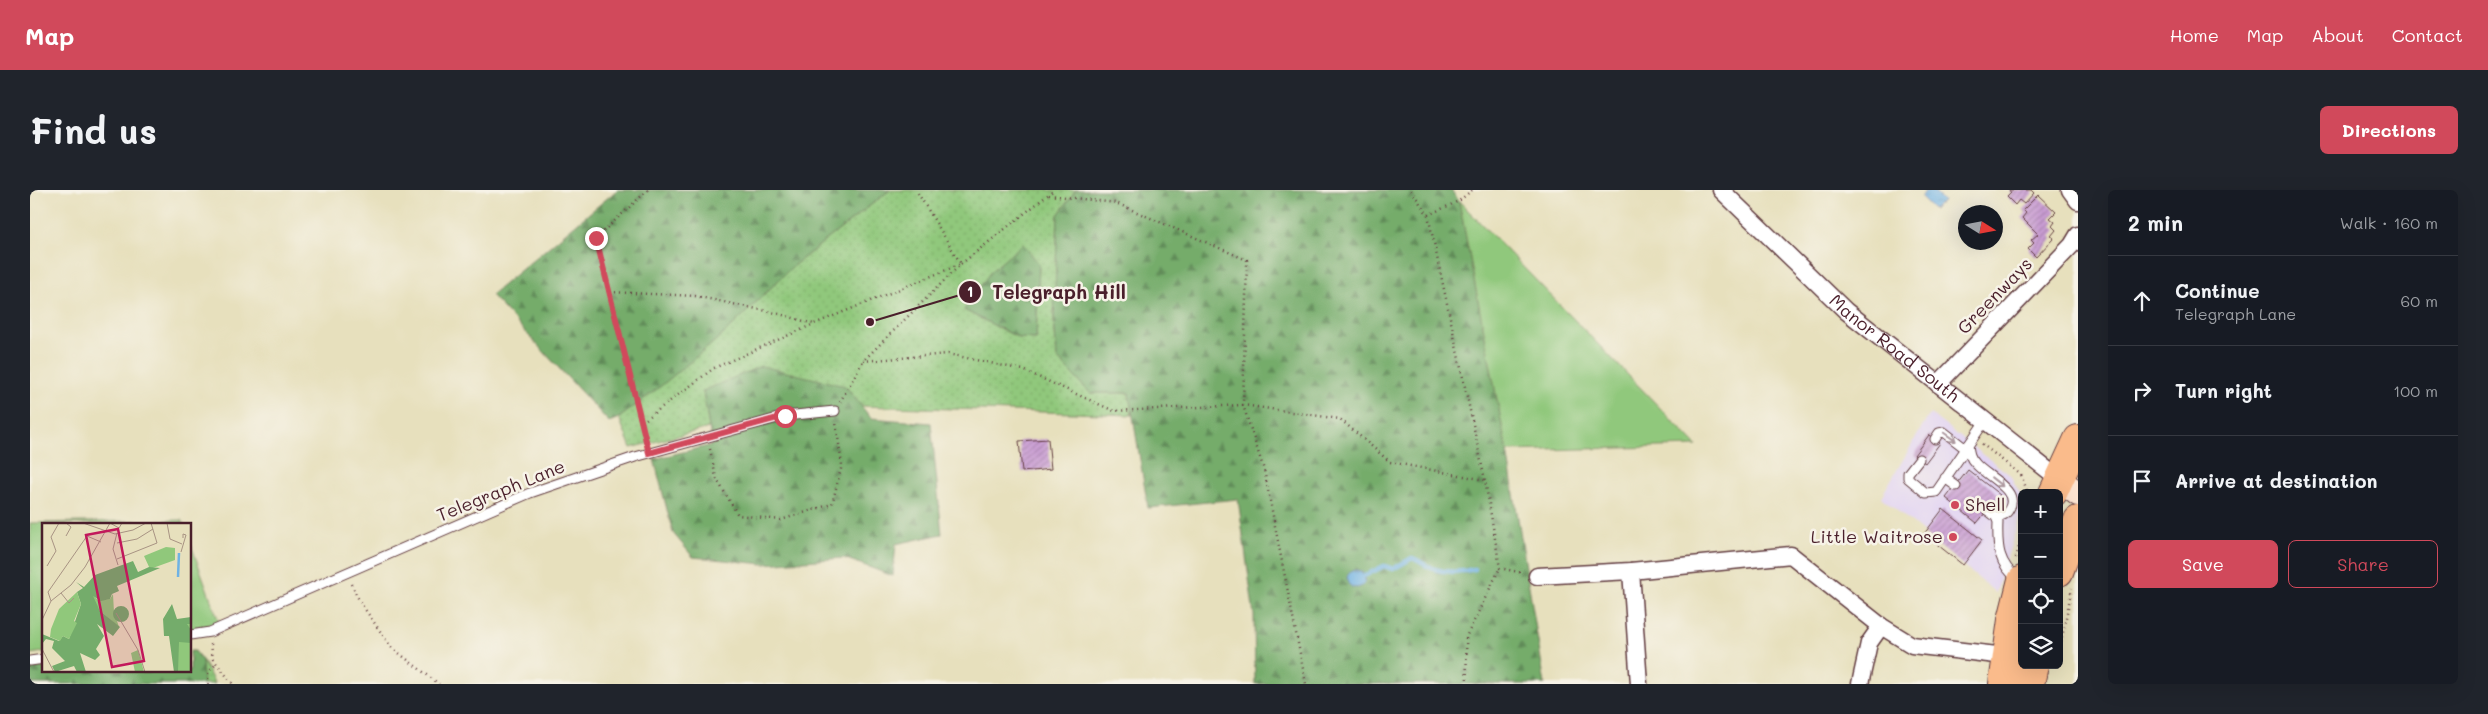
<!DOCTYPE html>
<html lang="en">
<head>
<meta charset="utf-8">
<style>
	:root { --surface:#171b24; --page:#20242c; --text:#f1f3f6; --muted:#9ea1a6; --line:#363941; --accent:#d1495b }
	body { margin:0; font-family:Mali,sans-serif; background:var(--page); color:var(--text) }
	.controls { position:absolute; right:15px; bottom:15px; display:grid; overflow:hidden; border-radius:8px; box-shadow:0 5px 20px #0002 }
	.controls button { width:45px; height:45px; display:grid; place-items:center; padding:0; border:0; border-bottom:1px solid var(--line); background:var(--surface); color:var(--text); font:25px sans-serif }
	.compass { position:absolute; left:1928px; top:15px; width:45px; height:45px; border-radius:50%; background:var(--surface); box-shadow:0 5px 20px #0002; rotate:101deg }
	.stop { position:absolute; width:15px; height:15px; margin:-11px; border:4px solid #d1495b; border-radius:50%; background:#fff }
	.stop.end { background:#d1495b; border-color:#fff; box-shadow:0 1px 5px #0008 }
	.list { margin:0; padding:0; list-style:none }
	h2 { display:flex; justify-content:space-between; align-items:center; height:65px; margin:0; padding:0 20px; font-size:21px }
	h2 small { font-size:16px; font-weight:400; color:var(--muted) }
	.list li { display:grid; grid-template-columns:32px 1fr auto; gap:15px; align-items:center; box-sizing:border-box; height:90px; padding:0 20px; border-top:1px solid var(--line) }
	.list b { display:block; font-size:19px; white-space:nowrap }
	.list p { margin:0; font-size:16px; white-space:nowrap; color:var(--muted) }
	.list em { font-size:16px; font-style:normal; color:var(--muted) }
	.actions { display:flex; gap:10px; padding:15px 20px }
	.actions a { flex:1; padding:11px 0; border:1px solid var(--accent); border-radius:8px; text-align:center; font-size:18px; color:var(--accent) }
	.actions .main { background:var(--accent); color:#fff }
	.icon { flex:none; width:28px; height:28px; fill:none; stroke:currentColor; stroke-width:2; stroke-linecap:round; stroke-linejoin:round }
	.map { position:relative; flex:none; width:2048px; height:494px; overflow:hidden; border-radius:8px }
	header { display:flex; align-items:center; gap:30px; box-sizing:border-box; height:70px; padding:0 25px; background:var(--accent); color:#fff }
	header strong { font-size:24px }
	nav { display:flex; gap:28px; margin-inline-start:auto; font-size:18px }
	.intro { display:flex; align-items:center; justify-content:space-between; box-sizing:border-box; height:120px; padding:0 30px }
	h1 { margin:0; font-size:35px }
	.button { padding:12px 22px; border-radius:8px; background:var(--accent); color:#fff; font-size:18px; font-weight:700 }
	main { display:flex; gap:30px; padding:0 30px }
	aside { flex:1; background:var(--surface); border-radius:8px; box-shadow:0 5px 20px #0002 }
	.map>svg:first-child { display:block }
	.built { fill:#e2d4f3 }
	.grass { fill:url(#grass-dots); stroke:#6d7453; fill-rule:evenodd }
	.forest { fill:url(#forest-firs); stroke:#5f664b }
	.garden { fill:#90c87b; stroke:#6d7453 }
	.water { fill:url(#water-ripples); stroke:#5c6888 }
	.lines { fill:none; stroke-linecap:round; stroke-linejoin:round }
	.stream { stroke:#6fb2e4; stroke-width:4.5 }
	.building { fill:url(#building-hatch) }
	.lane-casing { stroke:#623c41; stroke-width:11 }
	.street-casing { stroke:#623c41; stroke-width:19 }
	.secondary-casing { stroke:#623c41; stroke-width:26 }
	.highway-casing { stroke:#623c41; stroke-width:30 }
	.path { stroke:#623c41; stroke-width:2.5; stroke-dasharray:1 4; stroke-linecap:butt }
	.lane { stroke:#fff; stroke-width:9 }
	.street { stroke:#fff; stroke-width:16 }
	.secondary { stroke:#fde4d1; stroke-width:24 }
	.highway { stroke:#fabb8b; stroke-width:28 }
	.oneway { stroke:#ae9aa0 }
	.route { stroke:#d1495b; stroke-width:6 }
	.poi-dot { fill:#d1495b; stroke:#f7f3e8; stroke-width:2 }
	.labels { text-anchor:middle; stroke-width:5; stroke-linejoin:round; paint-order:stroke }
	.street-label { font-size:18px; fill:#4a1f2b; stroke:#f7f3e8 }
	.poi-label { font-size:18px; fill:#4a1f2b; stroke:#f7f3e8; text-anchor:start }
	.inset-river { fill:none; stroke:#6fb2e4; stroke-width:2.5 }
	.inset-road { fill:none; stroke:#a89383; stroke-width:1 }
	.view { fill:#c2185b; fill-opacity:0.15; stroke:#c2185b; stroke-width:2.5 }
	.inset-edge { fill:none; stroke:#4a1f2b; stroke-width:2.5 }
	.leader { fill:none; stroke:#4a1f2b; stroke-width:2 }
	.callout-dot { fill:#4a1f2b; stroke:#f7f3e8; stroke-width:2 }
	.mark-label { font-size:15px; text-anchor:middle; font-weight:bold; fill:#fff }
	.callout-label { font-size:19px; text-anchor:middle; font-weight:bold; fill:#4a1f2b; stroke:#f7f3e8; stroke-width:5; stroke-linejoin:round; paint-order:stroke }
</style>
</head>
<body>
<header>
<strong>Map</strong>
<nav><a>Home</a><a>Map</a><a>About</a><a>Contact</a></nav>
</header>
<div class="intro"><h1>Find us</h1><a class="button">Directions</a></div>
<main>
<div class="map">
<svg width="2048" height="494" viewBox="0 0 2048 494">
	<defs>
		<pattern id="grass-dots" width="8" height="8" patternUnits="userSpaceOnUse" patternTransform="scale(1.25)"><rect width="8" height="8" fill="#90c87b"/><path d="M2 2h.1M6 6h.1" fill="none" stroke="#7eab6a" stroke-width="1.8" stroke-linecap="round"/></pattern>
		<pattern id="forest-firs" width="22" height="20" patternUnits="userSpaceOnUse" patternTransform="scale(1.25)"><rect width="22" height="20" fill="#74ac6b"/><path d="M5 1l3.5 6h-7zM16 11l3.5 6h-7z" fill="#618b58"/></pattern>
		<pattern id="water-ripples" width="26" height="14" patternUnits="userSpaceOnUse" patternTransform="scale(1.25)"><rect width="26" height="14" fill="#6fb2e4"/><path d="M2 4q2-2 4 0t4 0M15 11q2-2 4 0t4 0" fill="none" stroke="#5d90b9"/></pattern>
		<pattern id="building-hatch" width="6" height="6" patternUnits="userSpaceOnUse" patternTransform="scale(1.25)"><rect width="6" height="6" fill="#c99dd3"/><path d="M-1 1l2-2M0 6l6-6M5 7l2-2" fill="none" stroke="#a57fab"/></pattern>
	</defs>
	<rect width="100%" height="100%" fill="#f7f3e8"/>
	<filter id="ink" filterUnits="userSpaceOnUse"><feTurbulence type="fractalNoise" baseFrequency=".02" numOctaves="2"/><feDisplacementMap in="SourceGraphic" scale="10" xChannelSelector="R" yChannelSelector="G"/><feConvolveMatrix kernelMatrix="1 2 1 2 8 2 1 2 1" color-interpolation-filters="sRGB"/></filter>
	<filter id="wash" filterUnits="userSpaceOnUse"><feTurbulence type="fractalNoise" baseFrequency=".0096" numOctaves="4" result="noise"/><feDisplacementMap in="SourceGraphic" scale="20" xChannelSelector="R" yChannelSelector="G"/><feGaussianBlur stdDeviation="1.12" result="paint"/><feColorMatrix in="noise" values="0 0 0 0 0 0 0 0 0 0 0 0 0 0 0 0 0 1.4 0 .05"/><feComposite in="paint" operator="in"/></filter>
	<g filter="url(#wash)">
		<rect width="100%" height="100%" fill="#e7e0bd"/>
		<path class="built" d="M1900,224L1980,285L1990,303L1991,323L1966,403L1851,307Z"/>
		<path class="grass" d="M860,0H1046L1028,25L1024,128L1027,168L1060,203H1099L1102,225L831,216L815,196L673,201L679,238L601,258L589,228L695,143L763,76ZM1009,74L1006,149L989,148L934,120Z
			M172,470L185,494H173Z"/>
		<path class="forest" d="M587,0H860L763,76L695,143L631,196L589,228L579,232L461,105Z
			M1046,0H1421L1429,11L1477,261L1515,494H1225L1224,425L1208,309L1118,318L1099,203H1060L1027,168L1024,128L1028,25Z
			M993,54L1009,74L1006,149L989,148L934,120L961,81Z
			M731,176L815,196L841,228L901,233L912,344L866,354L863,386L814,368L734,374L663,367L643,343L624,269L682,255L673,201Z
			M160,461H165L172,470L173,494H0V478L14,477V480H160Z"/>
		<path class="garden" d="M1429,11L1667,256L1477,261Z
			M152,330L154,334H14V462L0,464V333Z
			M160,352L187,426L190,435L160,440Z"/>
		<path class="water" d="M1897,0H1902L1913,11L1904,20L1890,6Z
			M1317 389a9 9 0 1 1 18 0a9 9 0 1 1-18 0Z"/>
		<g class="lines">
			<path class="stream" d="M1334,386L1354,376L1363,379L1382,368C1391,371 1396,377 1404,379C1417,383 1433,382 1445,379"/>
		</g>
		<g id="blocks">
			<path class="building" d="M1979,0H2001L2004,3L1994,14L1989,10L1985,15L1977,7L1981,3Z
				M2008,5L2026,22L2020,28L2025,32L2022,36L2026,40L2021,46L2024,48L2006,67L1998,59L2004,53L2001,50L2008,44L1992,28L1996,23L1993,20Z
				M1899,245L1910,253L1895,273L1884,265Z
				M1018,249L1021,279L992,282L989,251Z
				M1938,280L1970,305L1947,333L1916,308Z
				M1913,319L1952,350L1933,375L1894,344Z"/>
		</g>
	</g>
	<g filter="url(#ink)">
		<use href="#blocks" fill-opacity="0" stroke="#623c41" stroke-width="1"/>
		<g class="lines">
			<g class="lane-casing">
				<path id="lane" d="M1905,249L1909,243L1914,242L1936,259
					M1938,255C1939,263 1940,268 1945,273C1955,286 1991,300 1979,319C1976,325 1972,326 1966,327
					M1889,269L1878,283V288L1896,303L1906,302L1955,231
					M1915,288L1926,296
					M1957,320L1966,327L1968,332C1967,357 1968,374 1989,390
					M160,445L180,442L500,303L605,267L755,226L805,221
					M0,471L14,469"/>
			</g>
			<g class="street-casing">
				<g id="street">
					<path id="s1" d="M1691,0L1816,121L2029,289"/>
					<path d="M2040,0L2048,11"/>
					<path d="M1908,194L2042,55L2048,45"/>
					<path d="M1601,381L1609,494"/>
					<path d="M1507,386L1601,381L1761,365L1851,436L1882,455L1992,468"/>
					<path d="M1830,494L1839,453L1851,436"/>
				</g>
			</g>
			<g class="secondary-casing">
				<path id="secondary" d="M2029,289L2048,304"/>
			</g>
			<g class="highway-casing">
				<path id="highway" d="M2023,303L2048,249
					M2029,382L2048,330
					M1973,494L1982,430L1992,390
					M2000,494L2004,475"/>
			</g>
			<path class="path" d="M1381,0L1398,25L1455,290L1470,378L1493,383
				M1019,5L1086,13L1217,70L1213,215L1234,280L1276,494
				M1398,25L1429,11L1442,0
				M580,102L665,106L746,123L784,134
				M833,171L918,164L993,180L1084,221L1213,215L1310,229L1360,272L1455,290
				M810,212L833,171L931,74L1024,0
				M612,232L684,178L784,134L931,74L886,0
				M616,252L566,48L618,0
				M1952,254L1991,285L1998,303
				M680,259L686,288L708,325L751,330L802,314L812,275L806,233
				M1986,368L1992,345
				M321,394L330,412L361,457L409,494
				M181,454L183,469L203,494
				M2029,462L2042,398
				M178,494V483L186,474
				M1437,494L1436,447L1470,378"/>
			<use href="#lane" class="lane"/>
			<use href="#street" class="street"/>
			<use href="#secondary" class="secondary"/>
			<use href="#highway" class="highway"/>
		</g>
		<defs><path id="oneway-shaft" d="M-6 0H5M1.5-3L5.5 0L1.5 3" fill="none" stroke-width="1.6" stroke-linecap="round" stroke-linejoin="round" transform="scale(1.25)"/></defs>
		<g class="oneway">
			<use href="#oneway-shaft" transform="translate(1920 247) rotate(35)"/>
			<use href="#oneway-shaft" transform="translate(1967 292) rotate(38)"/>
		</g>
	</g>
	<g class="lines" filter="url(#ink)">
		<path class="route" d="M566,48L619,263L755,226"/>
	</g>
	<g class="poi-dot">
		<circle cx="1925" cy="315" r="5"/>
		<circle cx="1923" cy="347" r="5"/>
	</g>
	<g class="labels">
		<g class="street-label">
			<text transform="translate(1965 106) rotate(-46)" y="6">Greenways</text>
			<text dy="6" stroke="none"><textPath href="#s1" startOffset="235">Manor Road South</textPath></text>
			<text transform="translate(471 301) rotate(-22)" y="6">Telegraph Lane</text>
		</g>
		<g class="poi-label">
			<text x="1935" y="321">Shell</text>
			<text x="1913" y="353" text-anchor="end">Little Waitrose</text>
		</g>
	</g>
	<g transform="translate(12 333)">
		<rect width="149" height="149" fill="#e7e0bd"/>
		<path d="M124,24L133,25V37L108,46L102,33ZM71,71L72,89L77,104L58,88L51,77V72L56,77L68,76ZM145,100L149,101V149H135V117Z" fill="#90c87b"/>
		<path d="M91,38L96,49L107,44L118,45L75,63L77,68L70,71L68,76L59,78L51,73L58,88L78,104L71,113L55,101L62,113L54,126L58,132L53,137L38,130L44,149H35L32,143L13,149L10,143L23,138L10,125L12,118L4,116L0,121V111L17,118L21,113L27,116L39,81L35,69L41,65L34,59L42,64L53,52ZM130,81L135,96L149,94V101H145L149,107V120L137,119L136,149H132L127,113H122L121,96ZM71 91a8 8 0 1 1 16 0a8 8 0 1 1-16 0Z" fill="#74ac6b"/>
		<path d="M35,69L39,81L32,98L35,100L27,116L21,113L18,118L8,114L9,106L17,86ZM96,127L102,149H93L89,130Z" fill="#90c87b"/>
		<path class="inset-river" d="M136,54L137,30"/>
		<path class="inset-road" d="M41,0L73,11L91,7L104,0M68,0L77,5L80,0M125,0L128,16L140,21M75,10L71,26L76,42M24,13L29,4L24,0M75,20L95,16L111,6M139,29L144,12L141,11V15M75,36L115,20L109,0M5,43L14,28L9,14L17,0M19,70L27,80L32,75M9,78L6,69L45,13L59,19M74,90L96,127L103,149M0,97L9,78L29,62L43,44L68,0M0,126L12,149"/>
		<path class="view" d="M76,6L102,138L70,144L44,12Z"/>
		<rect width="149" height="149" class="inset-edge"/>
	</g>
	<path class="leader" d="M840 132L940 102"/>
	<g class="callout-dot">
		<circle cx="840" cy="132" r="5"/>
		<circle cx="940" cy="102" r="12"/>
	</g>
	<g class="mark-label">
		<text x="940" y="107">1</text>
	</g>
	<g class="callout-label">
		<text x="1029" y="109">Telegraph Hill</text>
	</g>
</svg>
<div class="controls">
<button>+</button>
<button>−</button>
<button><svg class="icon" aria-label="locate" viewBox="0 0 24 24"><circle cx="12" cy="12" r="6"/><path d="M12 2v4M12 18v4M2 12h4M18 12h4"/></svg></button>
<button><svg class="icon" aria-label="layers" viewBox="0 0 24 24"><path d="M12 4l9 5-9 5-9-5zM3 14l9 5 9-5"/></svg></button>
</div>
<svg class="compass" viewBox="-18 -18 36 36"><path d="M0-13l5 13h-10z" fill="#e53935"/><path d="M0 13l5-13h-10z" fill="#9ea1a6"/></svg>
<div class="stop" style="left:755px;top:226px"></div>
<div class="stop end" style="left:566px;top:48px"></div>
</div>
<aside>
<h2>2 min<small>Walk · 160 m</small></h2>
<ul class="list">
<li><svg class="icon" aria-label="ahead" viewBox="0 0 24 24"><path d="M12 20V5M6 11l6-6 6 6"/></svg><div><b>Continue</b><p>Telegraph Lane</p></div><em>60 m</em></li>
<li><svg class="icon" aria-label="right" viewBox="0 0 24 24"><path d="M7 20v-9h11M14 6l5 5-5 5"/></svg><div><b>Turn right</b></div><em>100 m</em></li>
<li><svg class="icon" aria-label="arrive" viewBox="0 0 24 24"><path d="M6 21V4h12l-3 4 3 4H6"/></svg><div><b>Arrive at destination</b></div></li>
</ul>
<div class="actions"><a class="main">Save</a><a>Share</a></div>
</aside>
</main>
</body>
</html>
